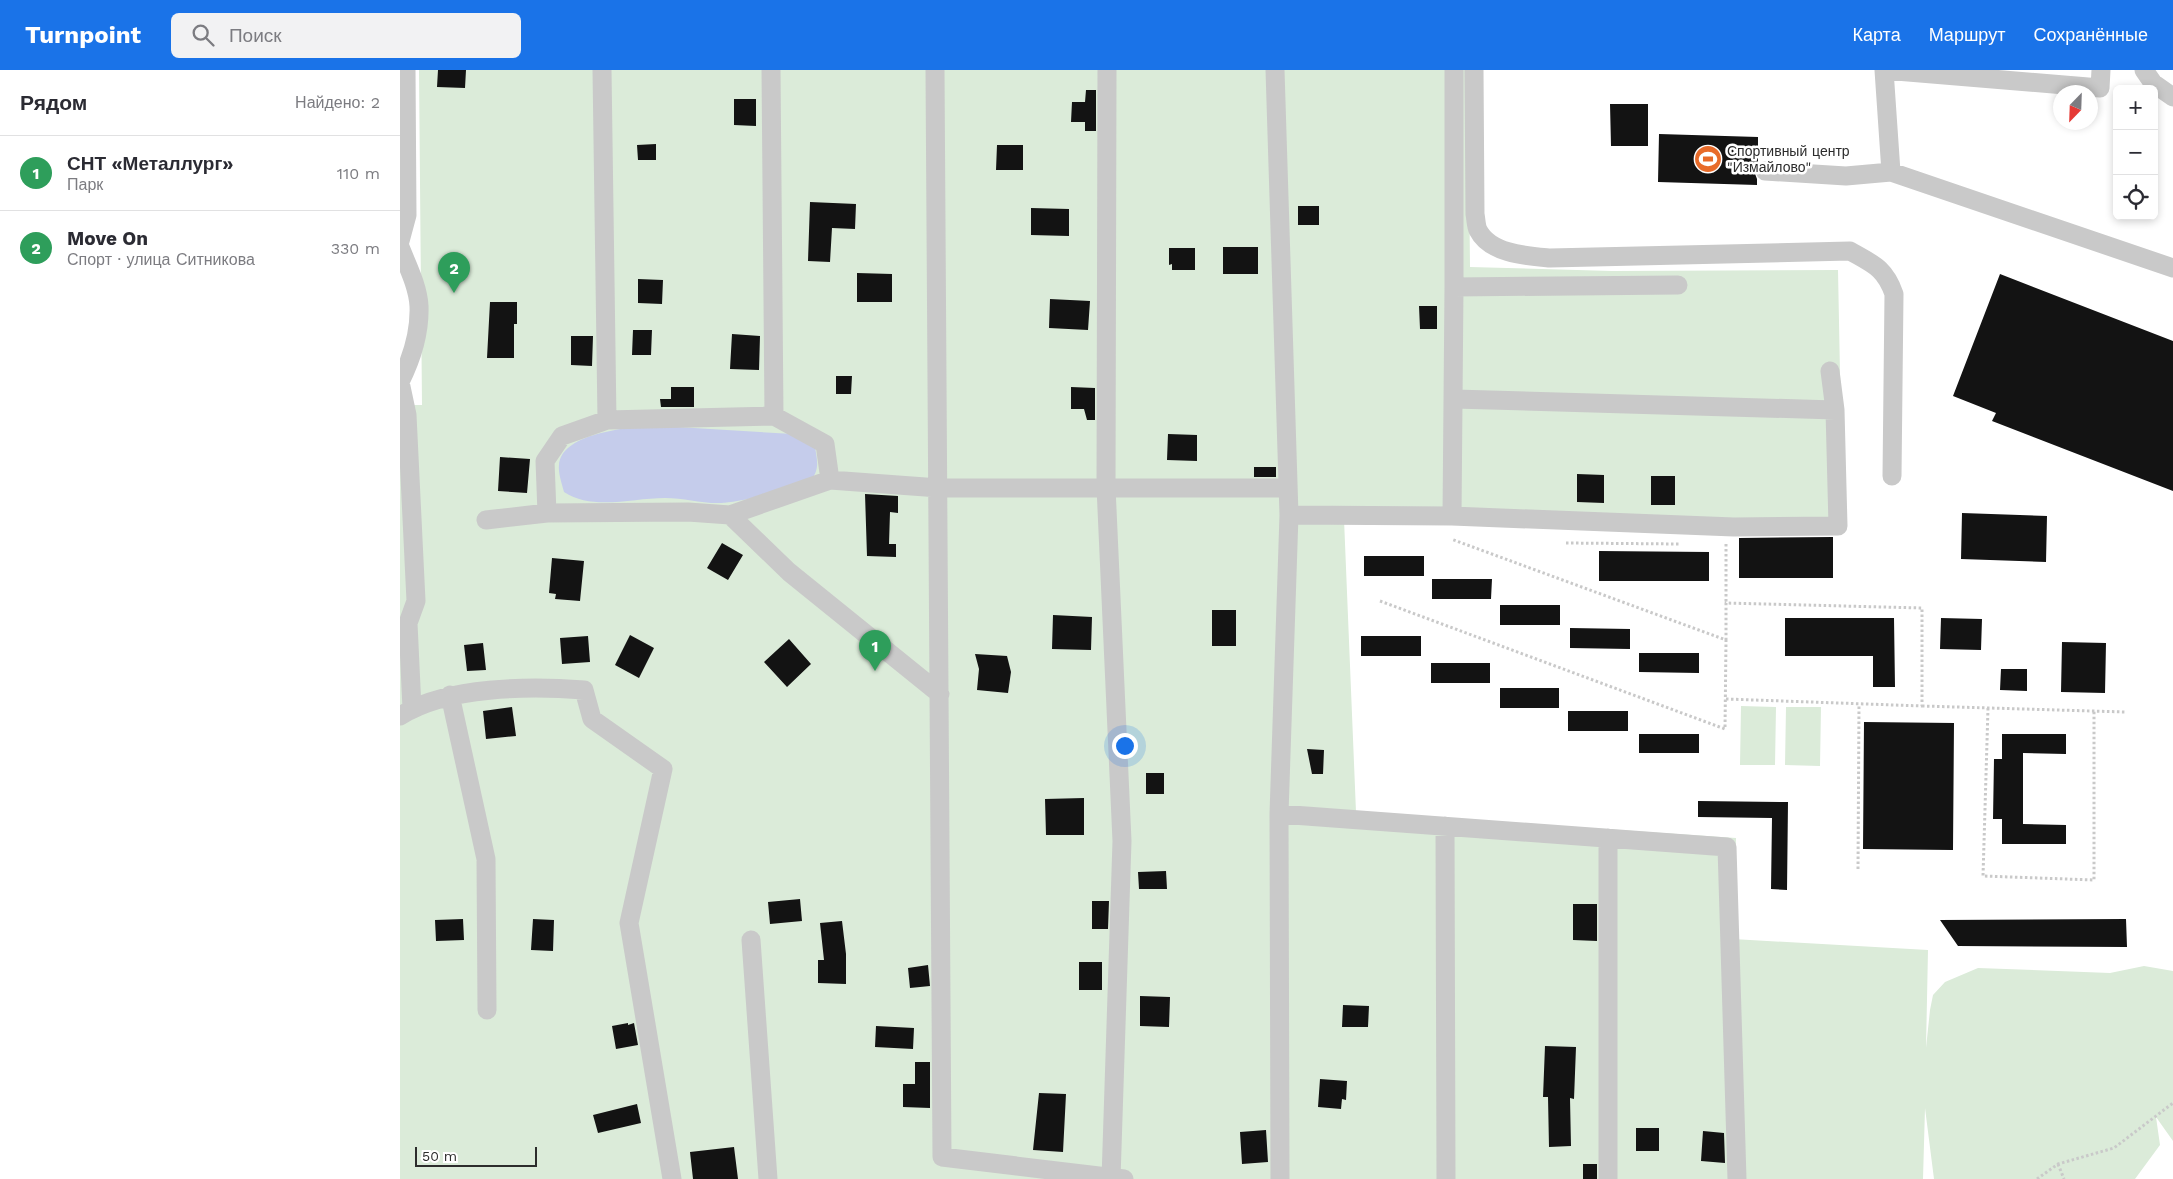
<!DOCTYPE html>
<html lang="ru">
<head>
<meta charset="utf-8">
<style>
	:root { --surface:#fff; --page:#f2f2f3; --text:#2b2b33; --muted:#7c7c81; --line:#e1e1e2; --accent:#1a73e8 }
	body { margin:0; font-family:"Work Sans",sans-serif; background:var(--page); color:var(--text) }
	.controls { position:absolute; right:15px; top:15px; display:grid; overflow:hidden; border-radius:8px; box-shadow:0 2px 8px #0003 }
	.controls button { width:45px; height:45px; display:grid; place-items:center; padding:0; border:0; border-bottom:1px solid var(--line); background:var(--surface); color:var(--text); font:25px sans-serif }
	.compass { position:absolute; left:1653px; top:15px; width:45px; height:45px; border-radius:50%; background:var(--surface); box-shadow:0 2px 8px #0003; rotate:203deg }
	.scale { position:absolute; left:15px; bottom:12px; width:122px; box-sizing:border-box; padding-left:5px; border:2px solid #2c2c2c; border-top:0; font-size:14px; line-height:18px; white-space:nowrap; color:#2c2c2c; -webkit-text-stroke:4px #fff; paint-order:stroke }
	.you { position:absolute; left:724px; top:675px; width:18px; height:18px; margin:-12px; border:4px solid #fff; border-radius:50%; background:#1a73e8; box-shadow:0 0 0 8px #1a73e833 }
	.badge { display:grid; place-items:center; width:32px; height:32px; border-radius:50%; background:var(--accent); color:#fff; font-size:16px; font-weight:700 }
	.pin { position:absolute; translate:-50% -41px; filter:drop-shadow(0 1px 2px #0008) }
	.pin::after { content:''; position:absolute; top:26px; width:18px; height:15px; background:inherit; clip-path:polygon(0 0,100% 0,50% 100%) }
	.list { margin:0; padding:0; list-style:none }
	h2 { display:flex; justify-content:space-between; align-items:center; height:65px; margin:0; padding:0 20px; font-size:21px }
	h2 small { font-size:16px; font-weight:400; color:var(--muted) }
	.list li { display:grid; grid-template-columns:32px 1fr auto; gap:15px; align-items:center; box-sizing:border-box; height:75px; padding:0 20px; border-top:1px solid var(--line) }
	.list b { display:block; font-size:19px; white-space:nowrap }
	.list p { margin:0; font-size:16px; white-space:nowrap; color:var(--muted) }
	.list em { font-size:16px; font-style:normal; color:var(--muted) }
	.icon { flex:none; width:28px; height:28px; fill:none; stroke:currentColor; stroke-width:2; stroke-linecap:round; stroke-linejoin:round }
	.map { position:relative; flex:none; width:1773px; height:1109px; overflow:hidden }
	header { display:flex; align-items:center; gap:30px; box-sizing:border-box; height:70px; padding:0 25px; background:var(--accent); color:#fff }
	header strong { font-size:24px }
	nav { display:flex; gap:28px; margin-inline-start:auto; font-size:18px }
	.search { width:350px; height:45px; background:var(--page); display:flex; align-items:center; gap:12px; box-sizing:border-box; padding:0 18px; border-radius:8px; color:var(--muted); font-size:19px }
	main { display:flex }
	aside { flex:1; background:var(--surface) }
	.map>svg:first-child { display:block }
	.green { fill:#dbebd9 }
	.water { fill:#c5cceb }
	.building { fill:#131313 }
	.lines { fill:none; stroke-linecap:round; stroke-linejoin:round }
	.path { stroke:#c9c9c9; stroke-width:3; stroke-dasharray:2.5 2.5; stroke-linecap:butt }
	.minor { stroke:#c9c9c9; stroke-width:19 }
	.labels { text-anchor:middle; stroke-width:5; stroke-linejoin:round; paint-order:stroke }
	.poi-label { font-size:14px; fill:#2c2c2c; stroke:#fff; text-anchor:start }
</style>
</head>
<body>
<header>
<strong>Turnpoint</strong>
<div class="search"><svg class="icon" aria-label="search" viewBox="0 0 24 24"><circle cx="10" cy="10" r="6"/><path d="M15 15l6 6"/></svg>Поиск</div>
<nav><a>Карта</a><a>Маршрут</a><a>Сохранённые</a></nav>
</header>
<main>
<aside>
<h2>Рядом<small>Найдено: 2</small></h2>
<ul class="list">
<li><span class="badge" style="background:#2e9e5b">1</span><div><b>СНТ «Металлург»</b><p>Парк</p></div><em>110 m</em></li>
<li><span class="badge" style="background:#2e9e5b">2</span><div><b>Move On</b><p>Спорт · улица Ситникова</p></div><em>330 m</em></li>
</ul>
</aside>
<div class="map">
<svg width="1773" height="1109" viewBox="0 0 1773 1109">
	<rect width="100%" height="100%" fill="#fff"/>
	<path class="green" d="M19,0H1068L1070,197L1212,201L1438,200L1443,458L944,449L956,742L1336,768L1333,869L1528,880L1526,978L1530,940L1533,925L1545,912L1578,898L1710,903L1744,896L1773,901V1071L1756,1047L1760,1075L1735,1109H1534L1525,1038L1523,1109H0V335H22Z
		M1341,636L1376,637L1375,695H1340Z
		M1386,637H1421L1420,696L1385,695Z"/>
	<path class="water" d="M244,355L393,364L415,377C417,390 420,399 411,410C404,418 335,433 322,433C303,434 284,428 265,428C232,428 193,441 164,422C162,414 158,403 159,395C162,364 219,360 244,355Z"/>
	<path class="building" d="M38,0H66L65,18L37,17Z
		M686,20H696V61H685V52H671L672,32H685Z
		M334,29H356V56L334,55Z
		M1210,34H1248V76H1211Z
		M1259,64L1358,67V93L1354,101L1357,109V115L1258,112Z
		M256,74V90H238L237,75Z
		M597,75H623V100H596Z
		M410,132L456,134L455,159L432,158L430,192L408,191Z
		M898,136H919V155H898Z
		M631,138L669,139V166L631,165Z
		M823,177H858V204H823Z
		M769,178H795V200H772V194L769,195Z
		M457,203L492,204V232H457Z
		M1600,204L1773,271V421L1592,351L1596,343L1553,326Z
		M238,209L263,210L262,234L238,233Z
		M650,229L690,231L688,260L649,258Z
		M90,232H117V254H114V288H87Z
		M1019,236H1037V259H1020Z
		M233,260H252L251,285H232Z
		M332,264L360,266L359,300L330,299Z
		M171,266H193L192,296L171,295Z
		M436,306H452L451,324H436Z
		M271,317H294V337H261L260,329H271Z
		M671,317L695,318V350H687L684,339H671Z
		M768,364L797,365V391L767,390Z
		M100,387L130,389L127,423L98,421Z
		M854,397H876V407H854Z
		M1177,404L1204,405V433L1177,432Z
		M1251,406H1275V435H1251Z
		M465,424L498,426V443L490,442L489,474H496V487L467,486Z
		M1562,443L1647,446L1646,492L1561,489Z
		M1433,467V508H1339V468Z
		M322,473L343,485L328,510L307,498Z
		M1199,481L1309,482V511H1199Z
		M964,486H1024V506H964Z
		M152,488L184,491L180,531L155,529L156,524L149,523Z
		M1032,509H1092L1091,529H1032Z
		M1100,535H1160V555H1100Z
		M812,540H836V576H812Z
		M653,545L692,547L691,580L652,579Z
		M1385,548H1494L1495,617H1473V586H1385Z
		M1541,548L1582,549L1581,580L1540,579Z
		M1170,558L1230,559V579L1170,578Z
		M230,565L254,578L239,608L215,595Z
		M188,566L190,592L162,594L160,568Z
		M961,566H1021V586H961Z
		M389,569L411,594L387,617L364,592Z
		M1662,572L1706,573L1705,623L1661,622Z
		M83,573L86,600L67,601L64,575Z
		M1239,583H1299V603L1239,602Z
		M575,584L607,586L611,602L608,623L577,620L579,599Z
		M1031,593H1090V613H1031Z
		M1601,599H1627V621L1600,620Z
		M1100,618H1159V638H1100Z
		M112,637L116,666L86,669L83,641Z
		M1168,641H1228V661H1168Z
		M1464,652L1554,653L1553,780L1463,779Z
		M1239,664H1299V683H1239Z
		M1602,664H1666V684L1623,683V754L1666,755V774H1602V749H1593L1594,689H1602Z
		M907,679L924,680L923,704H912Z
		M746,703H764V724H746Z
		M684,728V765H646L645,729Z
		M1298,731L1388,732L1387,820L1371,819L1372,748L1298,747Z
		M766,801L767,819H739L738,802Z
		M400,829L402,851L370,854L368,832Z
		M692,831H709L708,859H692Z
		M1173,834H1197V871L1173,870Z
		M63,849L64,870L36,871L35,850Z
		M133,849L154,850L153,881L131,880Z
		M1726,849L1727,877L1558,876L1540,850Z
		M442,851L446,884V914L418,913V890H424L420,853Z
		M679,892H702V920H679Z
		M528,895L530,916L510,918L508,898Z
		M740,926L770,927L769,957L740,956Z
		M943,935L969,936L968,957H942Z
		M228,953V955L234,953L238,975L216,979L212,956Z
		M476,956L514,958L513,979L475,977Z
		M1145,976L1176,977L1174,1029L1170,1028L1171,1076L1149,1077L1148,1027H1143Z
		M515,992H530V1038L503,1037V1014H515Z
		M920,1009L947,1011L946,1030L942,1029L941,1039L918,1037Z
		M639,1023L666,1024L663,1082L633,1080Z
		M237,1034L241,1053L198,1063L193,1045Z
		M1236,1058H1259V1081H1236Z
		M866,1060L868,1092L842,1094L840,1062Z
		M1303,1061L1324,1063L1325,1093L1301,1091Z
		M334,1077L338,1109H293L290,1082Z
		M1183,1094H1197V1109H1183Z"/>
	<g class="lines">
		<path class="path" d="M1166,473L1280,474
			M1326,474V533
			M980,531L1325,659L1326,570L1051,469
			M1326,629L1522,636V538L1326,533V570
			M1522,636L1725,642
			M1588,638L1583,806L1694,810V641
			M1458,799L1459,634
			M1658,1094L1664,1109
			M1637,1109L1658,1094L1714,1078L1773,1033"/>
		<path class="minor" d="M202,0L207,350
			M371,0L374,346
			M535,0L542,1087L724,1109
			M707,0L706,417L722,771L711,1109
			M875,0L889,445L879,744L880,1109
			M1074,0L1075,144C1076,149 1076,156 1078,160C1090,184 1127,186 1150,188L1450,181C1473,194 1485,198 1494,224L1492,406
			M1484,0L1491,102L1773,198
			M1484,0L1700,18L1701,0
			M1744,0L1753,13L1773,27
			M1365,101L1446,106L1491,102
			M0,171L7,145L6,0
			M0,177C7,195 18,216 19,236C20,262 11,290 0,312
			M1054,217V0
			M0,312L7,345L16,531L8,553L12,639
			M1054,329L1435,340
			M430,410L330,445L288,442L147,443L145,391L162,366L207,350L374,346L425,374L430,410L539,418H888
			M330,445L389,502L540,624
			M889,445L1052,446L1334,457L1438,456L1435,340L1430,301
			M1052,446L1054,217L1278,215
			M86,450L147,443
			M50,625L86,789L87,940
			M0,646C47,616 130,616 184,620L192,649L263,699L229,853L272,1109
			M879,744L1327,777L1337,1109
			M1045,756L1046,1109
			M1208,768V1109
			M351,870L368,1109"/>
	</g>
	<defs>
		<g id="stadium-disc" transform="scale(1.4375)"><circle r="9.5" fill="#e86b29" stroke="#fff"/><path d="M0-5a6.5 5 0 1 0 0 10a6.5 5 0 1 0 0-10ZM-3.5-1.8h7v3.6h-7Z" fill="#fff"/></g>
	</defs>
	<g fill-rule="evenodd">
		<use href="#stadium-disc" x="1308" y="89"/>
	</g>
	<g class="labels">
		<g class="poi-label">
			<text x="1327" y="86">Спортивный центр<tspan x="1327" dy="16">"Измайлово"</tspan></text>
		</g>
	</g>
</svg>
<div class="controls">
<button>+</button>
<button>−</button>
<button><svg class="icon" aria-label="locate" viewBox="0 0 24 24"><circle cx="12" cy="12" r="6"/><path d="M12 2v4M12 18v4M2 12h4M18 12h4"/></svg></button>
</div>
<svg class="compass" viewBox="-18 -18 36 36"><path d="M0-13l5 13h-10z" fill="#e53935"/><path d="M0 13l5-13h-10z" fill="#7c7c81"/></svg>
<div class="scale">50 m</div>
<div class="you"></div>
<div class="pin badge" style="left:475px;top:601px;background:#2e9e5b">1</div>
<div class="pin badge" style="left:54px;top:223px;background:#2e9e5b">2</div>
</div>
</main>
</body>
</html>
